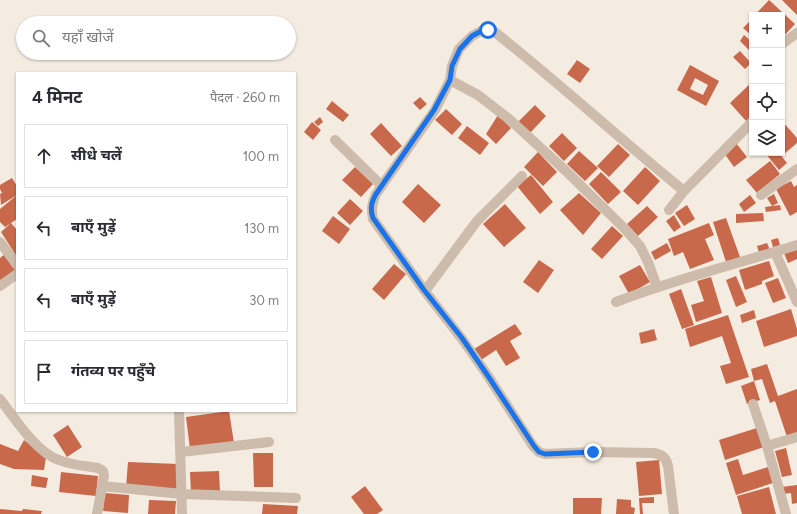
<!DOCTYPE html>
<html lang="hi">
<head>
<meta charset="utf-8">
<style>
	:root { --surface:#fff; --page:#f7f7f7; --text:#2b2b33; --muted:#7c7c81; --line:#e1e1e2 }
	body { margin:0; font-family:Figtree,"Noto Sans Devanagari",sans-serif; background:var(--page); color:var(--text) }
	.controls { position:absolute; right:12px; top:12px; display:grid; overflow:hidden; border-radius:0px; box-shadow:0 1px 3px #0004 }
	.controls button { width:36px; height:36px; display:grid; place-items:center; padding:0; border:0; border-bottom:1px solid var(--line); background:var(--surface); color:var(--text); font:20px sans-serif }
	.stop { position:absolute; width:12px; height:12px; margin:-9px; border:3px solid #1a73e8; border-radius:50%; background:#fff }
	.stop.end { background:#1a73e8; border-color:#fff; box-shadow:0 1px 4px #0008 }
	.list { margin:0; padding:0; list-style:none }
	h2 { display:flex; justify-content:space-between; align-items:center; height:52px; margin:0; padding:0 16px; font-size:17px }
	h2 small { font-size:13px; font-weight:400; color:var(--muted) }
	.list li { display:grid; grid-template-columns:26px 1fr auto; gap:12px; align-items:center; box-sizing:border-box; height:64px; margin:0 8px 8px; padding:0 8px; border:1px solid var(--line); border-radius:0px }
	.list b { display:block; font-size:15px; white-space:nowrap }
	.list em { font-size:13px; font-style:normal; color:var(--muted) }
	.icon { flex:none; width:22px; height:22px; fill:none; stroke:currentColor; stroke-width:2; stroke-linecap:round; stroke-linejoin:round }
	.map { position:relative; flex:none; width:797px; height:514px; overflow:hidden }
	.search { position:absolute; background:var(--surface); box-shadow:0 1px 3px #0004; left:16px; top:16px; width:280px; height:44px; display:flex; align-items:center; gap:10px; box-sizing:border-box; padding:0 14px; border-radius:22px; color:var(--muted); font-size:15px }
	.panel { position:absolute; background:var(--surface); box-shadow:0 1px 3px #0004; left:16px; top:72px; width:280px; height:340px; border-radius:0px }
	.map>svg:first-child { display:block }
	.building { fill:#c8694b; fill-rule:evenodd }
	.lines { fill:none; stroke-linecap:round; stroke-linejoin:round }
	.street { stroke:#cdbbac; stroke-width:10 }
	.route { stroke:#1a73e8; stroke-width:5 }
</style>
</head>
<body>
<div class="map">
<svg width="797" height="514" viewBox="0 0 797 514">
	<rect width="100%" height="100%" fill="#f4ebe1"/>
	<path class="building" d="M769,0L795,24L782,38V15H755Z
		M782,0H797V15Z
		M752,19V36L743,28Z
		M744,35L752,42V53L740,41Z
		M740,51L751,63L745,69L733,57Z
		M577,60L590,69L580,83L567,74Z
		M690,65L719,81L706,106L677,90ZM695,78L708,85L703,95L690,89Z
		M752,82V116L746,121L730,103Z
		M420,97L427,104L420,110L413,103Z
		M332,101L349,115L343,122L326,109Z
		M535,105L546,116L530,133L518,122Z
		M446,109L462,124L452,135L435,120Z
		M498,115L511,128L496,144L486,134Z
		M320,117L323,122L318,126L314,122Z
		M782,121L797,138V143L783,155L782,154Z
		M312,122L321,130L313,140L304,132Z
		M381,123L402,146L391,156L370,134Z
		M467,126L489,143L480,155L458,138Z
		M562,133L577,148L564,161L549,146Z
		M736,143L747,157L734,167L724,153Z
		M618,144L630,155L609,177L597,166Z
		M579,151L598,168L585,181L567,164Z
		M538,152L557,172L543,186L524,167Z
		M765,153H779L787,163L779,170Z
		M770,161L780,174L757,193L746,180Z
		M355,167L373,184L361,197L342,180Z
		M645,167L660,181L638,205L623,191Z
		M601,172L621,192L608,204L589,184Z
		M531,175L553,202L540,214L517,186Z
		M12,178L17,186V195L1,205L0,194L2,193L0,189V185Z
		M791,181L794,187L797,185V212L790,216L776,189Z
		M418,184L441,205L424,223L402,202Z
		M579,193L601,213L583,235L560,210Z
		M774,194L778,203L772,206L767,198Z
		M17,195V219L11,223L17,230V257L1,232L11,223L5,227L0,222V209Z
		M750,195L756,203L744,212L739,204Z
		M350,199L363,211L350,225L337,213Z
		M505,204L526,228L504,247L483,224Z
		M687,205L695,219L684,226L675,213Z
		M780,205L781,210L766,212L765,207Z
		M647,206L658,217L638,236L627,224Z
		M763,213L764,221L736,223V214Z
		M674,215L681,227L674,232L666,221Z
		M333,216L350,229L339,244L322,231Z
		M726,218L740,257L726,262L713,222Z
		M709,223L714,235L705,239L714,260L690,269L683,252L674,256L668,239Z
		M612,226L623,236L602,259L591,249Z
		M778,238L780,245L773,247L771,240Z
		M667,243L671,251L655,260L651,252Z
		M767,243L770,250L759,253L757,246Z
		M797,248V259L788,263L784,253Z
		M6,253L17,268L0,284V258Z
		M539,260L554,270L538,293L523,282Z
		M769,261L774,276L762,281V284L745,290L739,270Z
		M394,264L406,274L384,300L372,289Z
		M640,265L650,282L629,294L619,276Z
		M736,276L747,302L736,307L726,280Z
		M711,277L722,313L696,322L691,305L704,301L697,281Z
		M778,278L786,298L773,303L765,283Z
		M681,289L694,325L682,329L669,294Z
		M791,309L797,329V336L764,347L756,321Z
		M754,310L756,318L742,323L740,315Z
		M728,315L749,377L726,384L720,366L731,363L722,336L690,347L685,329Z
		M515,324L522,334L510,341L520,358L506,366L496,350L481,360L474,349Z
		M654,329L657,340L641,344L639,333Z
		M767,364L778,396L797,389V434L787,437L775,401L770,403L762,379L754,381L760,400L747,404L741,386L754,381L751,369Z
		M229,411L234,443L190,449L186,417Z
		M68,425L82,447L67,457L53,435Z
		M760,427L767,446L725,460L719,440Z
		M24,440L46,457L44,470L14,469L0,464V444L18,451Z
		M786,448L792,475L782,477L775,451Z
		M253,453H273V487H254Z
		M738,459L743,475L768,467L773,483L736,495L726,463Z
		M659,460L662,494L639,496L636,462Z
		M128,462L178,464L177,490L126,487Z
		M219,471L220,492L191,493L190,472Z
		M61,472L98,476L96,496L59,492Z
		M32,475L48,478L46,488L31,486Z
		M797,485V503L792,504L791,493L783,494L781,487Z
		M365,486L383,510L377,514H364L351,497Z
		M769,487L776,514H742L737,496Z
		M105,493L129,495L128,513L103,511Z
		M654,497V503H642L643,514H640L639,498Z
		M573,498H602L601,514H573Z
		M617,499L631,500V507L635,508L634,514H616Z
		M149,500L176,501L175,514H148Z
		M263,504L298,506L297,514H262Z
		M0,509L22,511L23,509L42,511L41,514H0Z"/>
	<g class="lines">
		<path class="street" d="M782,44L797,33
			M450,80L478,95L509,119L566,171L624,228L640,246L648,262L657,287
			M335,140L382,186
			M761,195L797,169
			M669,210L684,191L752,122
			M0,242L17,265
			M775,252L797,302
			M0,286L17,274
			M425,291L477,221L522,176
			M616,302C675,279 737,264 797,245
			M0,399C15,419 36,452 59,460C71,465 86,466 98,468L103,471L104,476L97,514
			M753,404L767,446L786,514
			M179,411L182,514
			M767,446L797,437
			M181,452L269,442
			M102,486L182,494L296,498
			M674,514L668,466C666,458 663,455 654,453L593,452L545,454L539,452L533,446L488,376L462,339L424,290L373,219C371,209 372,203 376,194L435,110L450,80L452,66L459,49L472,36L481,31L488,30L496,33C560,84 620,139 684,191"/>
	</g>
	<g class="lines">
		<path class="route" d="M488,30L481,31L472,36L460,49L452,66L450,80L434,110L376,194C371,203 370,209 373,218L424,290L462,338L488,376L534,446L539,452L545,454L593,452"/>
	</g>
</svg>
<div class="controls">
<button>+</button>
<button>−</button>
<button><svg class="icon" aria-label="locate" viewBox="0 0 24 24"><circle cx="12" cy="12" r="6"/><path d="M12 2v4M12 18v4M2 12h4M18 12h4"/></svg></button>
<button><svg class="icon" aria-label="layers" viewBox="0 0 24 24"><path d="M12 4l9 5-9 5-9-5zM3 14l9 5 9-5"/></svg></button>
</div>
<div class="stop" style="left:488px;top:30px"></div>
<div class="stop end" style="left:593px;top:452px"></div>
<div class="search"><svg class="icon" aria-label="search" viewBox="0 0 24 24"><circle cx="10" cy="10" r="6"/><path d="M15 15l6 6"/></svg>यहाँ खोजें</div>
<section class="panel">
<h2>4 मिनट<small>पैदल · 260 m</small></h2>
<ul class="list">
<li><svg class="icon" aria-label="ahead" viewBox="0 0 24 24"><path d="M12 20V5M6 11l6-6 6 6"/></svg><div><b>सीधे चलें</b></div><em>100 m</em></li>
<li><svg class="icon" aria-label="left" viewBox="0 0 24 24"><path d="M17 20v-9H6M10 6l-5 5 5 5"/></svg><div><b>बाएँ मुड़ें</b></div><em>130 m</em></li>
<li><svg class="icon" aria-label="left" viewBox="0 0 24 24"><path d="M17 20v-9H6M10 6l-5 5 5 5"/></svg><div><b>बाएँ मुड़ें</b></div><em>30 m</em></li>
<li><svg class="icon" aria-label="arrive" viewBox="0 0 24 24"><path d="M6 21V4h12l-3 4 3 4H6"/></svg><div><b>गंतव्य पर पहुँचे</b></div></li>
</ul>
</section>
</div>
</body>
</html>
